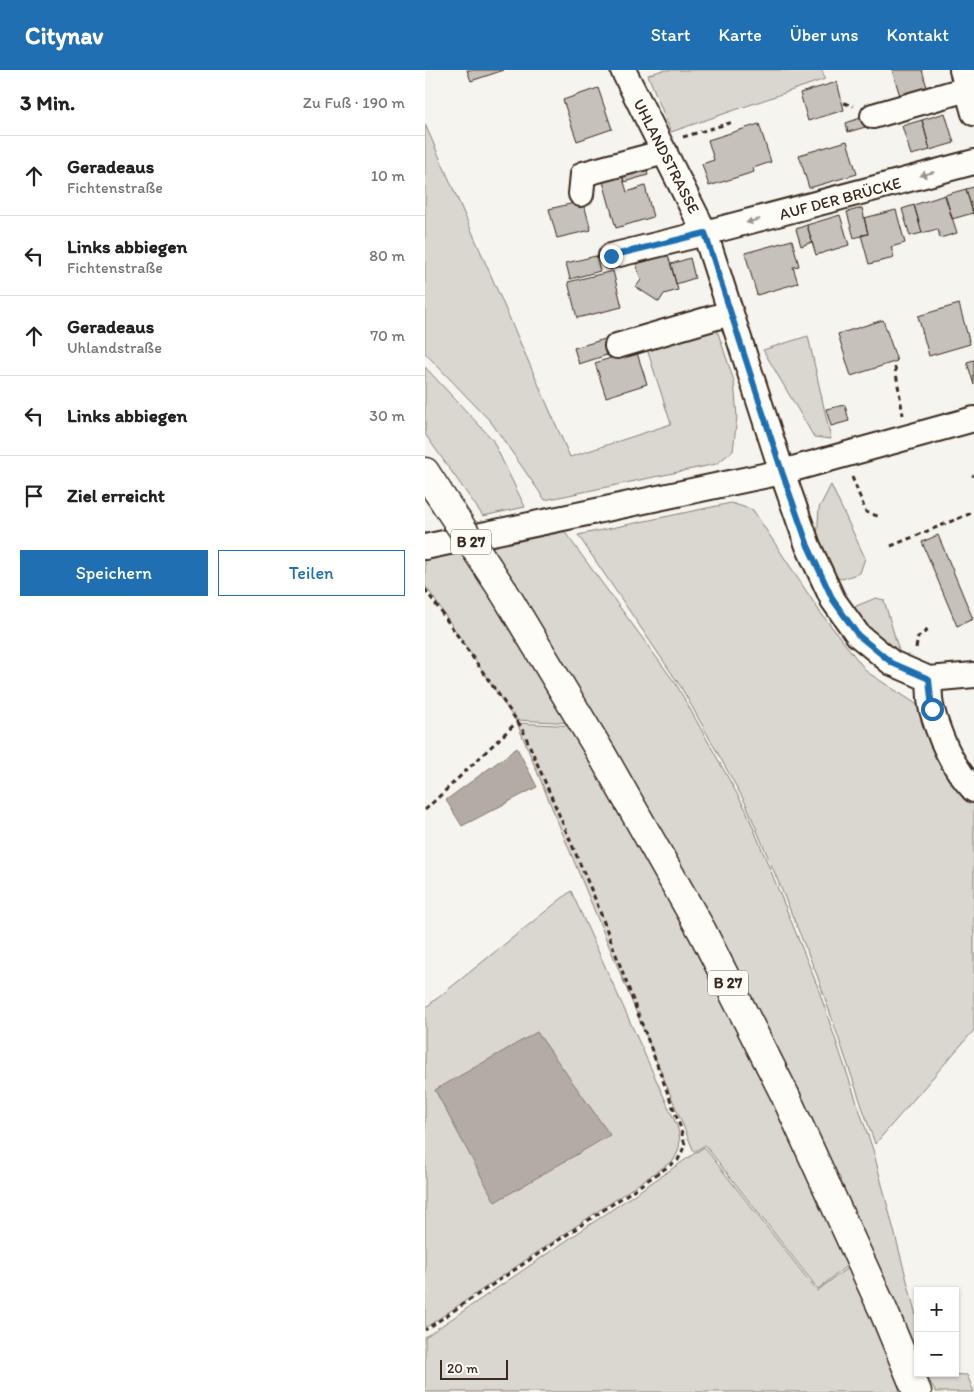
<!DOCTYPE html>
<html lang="de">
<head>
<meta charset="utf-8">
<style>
	:root { --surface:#fff; --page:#f2f2f2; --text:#222; --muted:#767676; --line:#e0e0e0; --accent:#1f6fb2 }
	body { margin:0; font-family:Itim,sans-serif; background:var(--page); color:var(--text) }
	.controls { position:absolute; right:15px; bottom:15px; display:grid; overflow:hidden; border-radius:0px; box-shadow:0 1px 4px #0004 }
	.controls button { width:45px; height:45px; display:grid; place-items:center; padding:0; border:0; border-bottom:1px solid var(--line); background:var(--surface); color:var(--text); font:25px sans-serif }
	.scale { position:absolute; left:15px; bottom:12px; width:68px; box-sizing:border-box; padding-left:5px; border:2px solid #3b2a1e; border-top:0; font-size:14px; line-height:18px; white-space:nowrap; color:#3b2a1e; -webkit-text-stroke:4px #fdfcf7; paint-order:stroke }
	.stop { position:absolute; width:15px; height:15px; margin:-11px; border:4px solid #1f6fb2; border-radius:50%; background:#fff }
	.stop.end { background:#1f6fb2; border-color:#fff; box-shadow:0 1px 5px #0008 }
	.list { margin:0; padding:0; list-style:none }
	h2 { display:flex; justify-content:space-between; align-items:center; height:65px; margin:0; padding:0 20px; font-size:21px }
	h2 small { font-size:16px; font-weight:400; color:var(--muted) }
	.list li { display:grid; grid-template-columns:32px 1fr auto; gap:15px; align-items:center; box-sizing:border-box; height:80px; padding:0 20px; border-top:1px solid var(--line) }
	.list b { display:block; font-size:19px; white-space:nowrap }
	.list p { margin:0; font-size:16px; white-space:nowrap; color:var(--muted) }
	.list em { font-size:16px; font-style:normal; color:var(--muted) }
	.actions { display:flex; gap:10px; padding:15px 20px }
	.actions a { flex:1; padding:11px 0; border:1px solid var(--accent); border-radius:0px; text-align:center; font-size:18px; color:var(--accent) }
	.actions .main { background:var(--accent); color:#fff }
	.icon { flex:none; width:28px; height:28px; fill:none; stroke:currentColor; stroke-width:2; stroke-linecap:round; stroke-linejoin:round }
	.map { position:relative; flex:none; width:549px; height:1322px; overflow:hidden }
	header { display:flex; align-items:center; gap:30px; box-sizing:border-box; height:70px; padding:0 25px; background:var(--accent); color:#fff }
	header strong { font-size:24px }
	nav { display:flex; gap:28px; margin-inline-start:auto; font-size:18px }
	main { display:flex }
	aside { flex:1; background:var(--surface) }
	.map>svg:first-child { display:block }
	.green { fill:#dad6d0; stroke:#8a8077 }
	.water { fill:#b4aca4; stroke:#84786e }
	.building { fill:#c7c1bb; stroke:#3b2a1e }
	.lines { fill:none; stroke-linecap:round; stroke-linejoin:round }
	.minor-casing { stroke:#3b2a1e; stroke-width:28 }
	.major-casing { stroke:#3b2a1e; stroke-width:31 }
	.path { stroke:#3b2a1e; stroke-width:3; stroke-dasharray:5 4; stroke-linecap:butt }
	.minor { stroke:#fdfcf7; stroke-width:24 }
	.major { stroke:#fdfcf7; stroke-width:28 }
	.major-bridge-casing { stroke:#3b2a1e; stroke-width:31; stroke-linecap:butt }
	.major-bridge { stroke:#fdfcf7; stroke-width:28 }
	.oneway { fill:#9c938a }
	.route { stroke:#1f6fb2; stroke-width:6 }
	.labels { text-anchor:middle; stroke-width:4.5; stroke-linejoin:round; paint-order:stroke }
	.shield { fill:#fdfcf7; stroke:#75695f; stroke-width:1 }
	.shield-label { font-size:15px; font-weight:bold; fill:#3b2a1e }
	.street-label { font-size:16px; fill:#3b2a1e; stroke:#fdfcf7 }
</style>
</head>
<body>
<header>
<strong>Citynav</strong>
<nav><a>Start</a><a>Karte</a><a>Über uns</a><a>Kontakt</a></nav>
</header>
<main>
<aside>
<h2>3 Min.<small>Zu Fuß · 190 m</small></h2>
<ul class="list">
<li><svg class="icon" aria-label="ahead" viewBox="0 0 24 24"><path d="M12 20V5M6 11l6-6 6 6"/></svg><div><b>Geradeaus</b><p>Fichtenstraße</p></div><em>10 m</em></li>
<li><svg class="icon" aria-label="left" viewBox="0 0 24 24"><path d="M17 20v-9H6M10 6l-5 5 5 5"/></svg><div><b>Links abbiegen</b><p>Fichtenstraße</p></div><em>80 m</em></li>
<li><svg class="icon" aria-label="ahead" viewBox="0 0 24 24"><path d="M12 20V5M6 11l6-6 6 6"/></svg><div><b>Geradeaus</b><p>Uhlandstraße</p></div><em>70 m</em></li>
<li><svg class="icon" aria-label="left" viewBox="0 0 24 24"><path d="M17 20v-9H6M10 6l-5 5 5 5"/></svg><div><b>Links abbiegen</b></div><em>30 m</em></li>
<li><svg class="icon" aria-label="arrive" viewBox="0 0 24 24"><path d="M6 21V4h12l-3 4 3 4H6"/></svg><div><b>Ziel erreicht</b></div></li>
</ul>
<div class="actions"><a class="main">Speichern</a><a>Teilen</a></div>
</aside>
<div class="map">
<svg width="549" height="1322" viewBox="0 0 549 1322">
	<rect width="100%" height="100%" fill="#f5f4ee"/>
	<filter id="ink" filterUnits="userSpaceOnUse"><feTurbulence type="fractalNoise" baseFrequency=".02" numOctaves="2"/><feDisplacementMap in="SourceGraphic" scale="10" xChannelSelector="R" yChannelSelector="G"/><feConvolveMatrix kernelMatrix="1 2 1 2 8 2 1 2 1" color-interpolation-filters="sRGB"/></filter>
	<g filter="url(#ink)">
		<path class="green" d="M238,0H397L400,9L246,62L223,5Z
			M0,54L145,387L246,354L222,279L291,257L309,311L312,347L308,381L291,394L120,430L66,352L0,283Z
			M383,266L406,369L389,367L338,280Z
			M0,297L67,369L100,437L58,446L0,364Z
			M406,415L440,488L435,503L417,509L405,506L392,469L394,438Z
			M306,433L328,440L395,542L442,602L499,639L549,727V960L450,1074L392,905L321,734L256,617L153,465Z
			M136,457L251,614L321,740L392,915L448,1080L493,1253V1295L355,1013L55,472Z
			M41,475L150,653L90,650L0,515V484Z
			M451,528L459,530L474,581L452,570L428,544L431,536Z
			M92,653L151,656L326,976L430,1189L393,1219L280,1075L269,1082Z
			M146,821L252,1056C256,1069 256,1077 249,1090L0,1258V938Z
			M279,1077L392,1221L430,1192L486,1322H0V1267Z
			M500,1303L542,1305L549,1322H511Z"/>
		<path class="water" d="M92,678L112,717L37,756L21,730Z
			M112,962L185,1065L70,1132L10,1020Z"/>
		<path class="building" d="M42,0H79L46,11Z
			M467,0H497L503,21L476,29Z
			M412,12L419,40L383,51L375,23Z
			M173,18L187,59L152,71L138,30Z
			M520,43L529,73L505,80L497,50Z
			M441,46L444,56L423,62L421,53Z
			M497,50L505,80L486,85L477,56Z
			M334,54L346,92L328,98L329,102L284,116L277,94L289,90L283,70Z
			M422,71L432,104L384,118L374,85Z
			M220,96L223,105L199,112L196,102Z
			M196,102L202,122L220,116L228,147L191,158L177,108Z
			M549,117V146L541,119Z
			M541,119L548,143L527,149L520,125Z
			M520,125L532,163L515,168L513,159L497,163L489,135Z
			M158,131L166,160L132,168L124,139Z
			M489,135L497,163L485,166L477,139Z
			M437,138L443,164L429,168L422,142Z
			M471,140L480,173L466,177L469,188L444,194L436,165L443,164L439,148Z
			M415,145L424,175L391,185L382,155Z
			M382,155L387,172L376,176L371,159Z
			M367,170L374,196L368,197L373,213L332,225L320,183Z
			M243,185L253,220L239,224L234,232L211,217L216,210L211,194Z
			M171,186L175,201L145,209L141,193Z
			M265,188L270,208L251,214L246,194Z
			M188,201L197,237L152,248L143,212Z
			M534,234L545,274L504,286L493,246Z
			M458,250L472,291L426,306L413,264Z
			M180,269L185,284L154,294L149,278Z
			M211,280L222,314L181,327L170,293Z
			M549,290V315L542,292Z
			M420,335L424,351L406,356L401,339Z
			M513,465L548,549L532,556L497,472Z"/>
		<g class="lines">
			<g class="minor-casing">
				<path id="minor" d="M198,0L280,163L357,402L383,476L408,530L433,565L467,593L504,609L549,605
					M537,0L549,43
					M448,46L542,19
					M156,124L158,104L240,82
					M186,186L280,163L549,92
					M192,276L305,243
					M0,477L357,402L549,349
					M504,609C505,619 504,631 507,640C515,669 529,699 549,720"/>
			</g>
			<g class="major-casing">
				<path id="major" d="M0,402L13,422
					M79,522L176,683L277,861L360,1025L459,1242L492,1322"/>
			</g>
			<path class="path" d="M419,33L428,36
				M258,67L308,52
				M470,297L478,345
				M547,405L549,406
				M427,407L441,442L455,447
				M466,476L549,442
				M0,519L97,658L171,831L255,1056L260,1075L253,1090L0,1260
				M491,578L493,567L504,559
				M0,740L93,651"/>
			<use href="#minor" class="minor"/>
			<use href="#major" class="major"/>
			<g class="major-bridge-casing">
				<path id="major-bridge" d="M13,422L79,522"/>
			</g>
			<use href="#major-bridge" class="major-bridge"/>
		</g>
		<defs><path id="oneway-solid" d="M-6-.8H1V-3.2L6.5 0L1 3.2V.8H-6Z" transform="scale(1.25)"/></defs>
		<g class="oneway">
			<use href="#oneway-solid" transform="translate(502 104) rotate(165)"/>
			<use href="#oneway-solid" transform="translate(328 151) rotate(165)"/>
		</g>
	</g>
	<g class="lines" filter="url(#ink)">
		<path class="route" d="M186,186L280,163L357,402L383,476L408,530L433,565L467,593L504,609L507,639"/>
	</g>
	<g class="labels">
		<g class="shield">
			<rect x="26" y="459.5" width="40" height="25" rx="4"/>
			<rect x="283" y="900.5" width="40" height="25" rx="4"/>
		</g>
		<g class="shield-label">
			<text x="46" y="477">B 27</text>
			<text x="303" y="918">B 27</text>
		</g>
		<g class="street-label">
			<text transform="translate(242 86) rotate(63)" y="6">UHLANDSTRASSE</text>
			<text transform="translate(415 128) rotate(-15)" y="6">AUF DER BRÜCKE</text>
		</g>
	</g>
</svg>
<div class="controls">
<button>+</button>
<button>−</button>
</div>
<div class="scale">20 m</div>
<div class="stop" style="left:507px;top:639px"></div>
<div class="stop end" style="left:186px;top:186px"></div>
</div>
</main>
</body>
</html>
